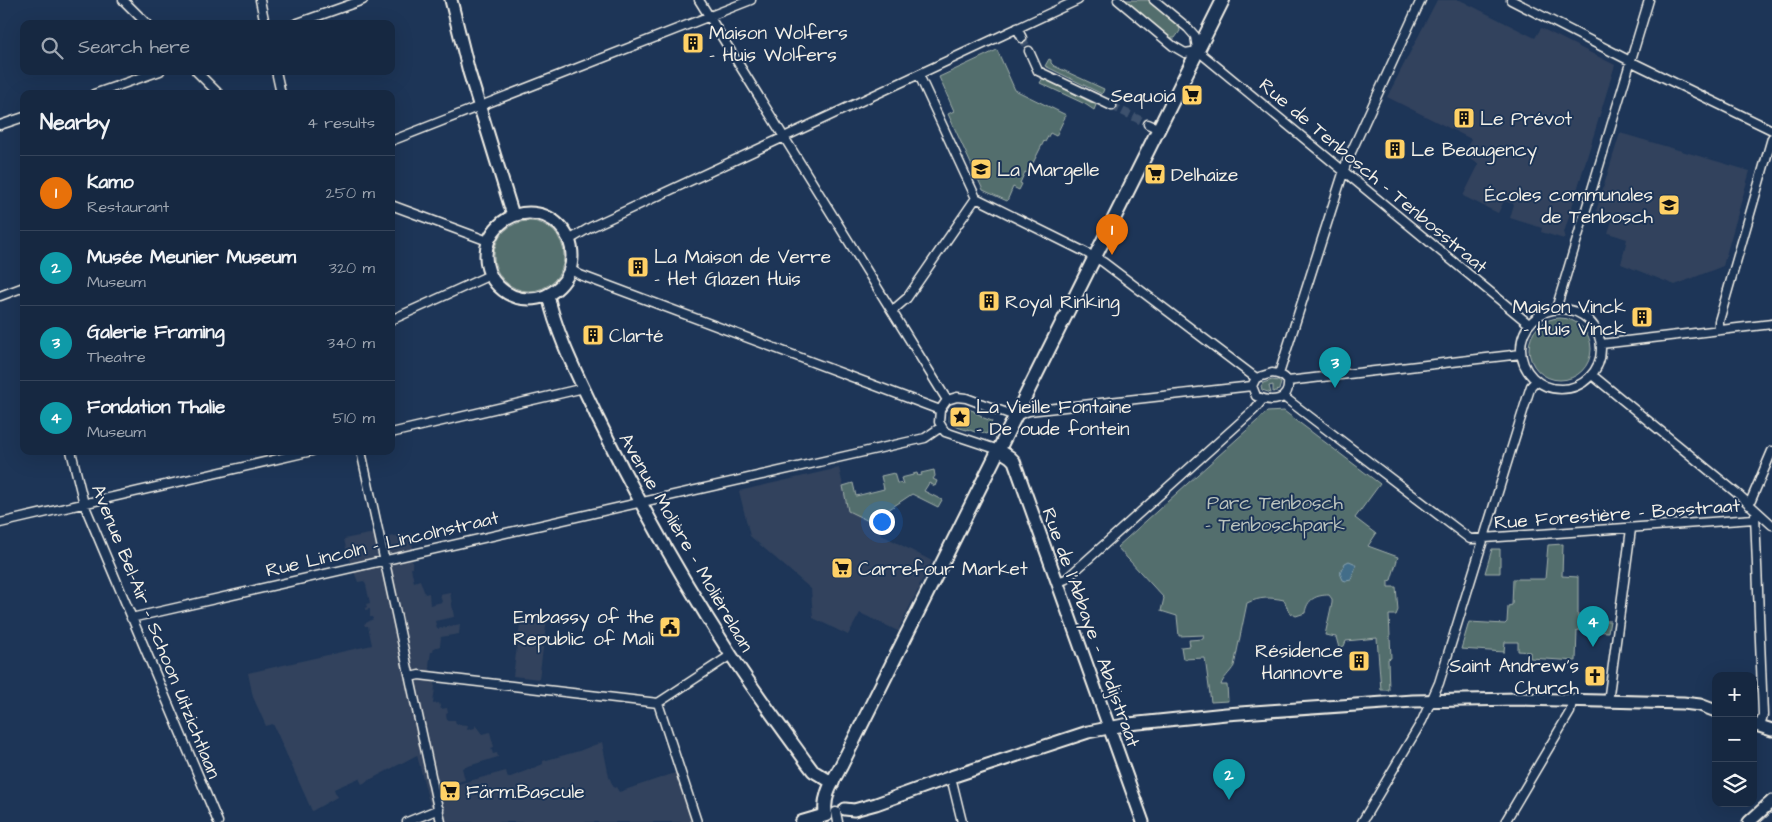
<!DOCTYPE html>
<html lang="en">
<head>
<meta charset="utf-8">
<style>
	:root { --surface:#162841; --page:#23344c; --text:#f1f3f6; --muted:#9ea6b1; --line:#35445a; --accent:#1a73e8 }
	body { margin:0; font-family:"Architects Daughter",sans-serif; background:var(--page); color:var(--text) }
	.controls { position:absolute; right:15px; bottom:15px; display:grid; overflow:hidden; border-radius:10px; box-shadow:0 5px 20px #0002 }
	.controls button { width:45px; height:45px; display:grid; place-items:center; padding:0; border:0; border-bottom:1px solid var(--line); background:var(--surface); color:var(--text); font:25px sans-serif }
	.you { position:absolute; left:881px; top:521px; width:18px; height:18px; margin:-12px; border:4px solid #fff; border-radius:50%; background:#1a73e8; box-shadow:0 0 0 8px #1a73e833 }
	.badge { display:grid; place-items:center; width:32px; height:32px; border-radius:50%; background:var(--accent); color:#fff; font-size:16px; font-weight:700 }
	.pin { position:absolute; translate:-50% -41px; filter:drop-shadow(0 1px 2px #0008) }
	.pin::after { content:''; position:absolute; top:26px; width:18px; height:15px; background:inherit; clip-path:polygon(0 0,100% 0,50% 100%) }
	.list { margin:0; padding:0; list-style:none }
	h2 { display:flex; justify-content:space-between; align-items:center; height:65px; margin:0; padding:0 20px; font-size:21px }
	h2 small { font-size:16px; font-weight:400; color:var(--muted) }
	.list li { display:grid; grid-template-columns:32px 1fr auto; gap:15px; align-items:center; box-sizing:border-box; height:75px; padding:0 20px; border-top:1px solid var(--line) }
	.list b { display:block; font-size:19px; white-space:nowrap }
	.list p { margin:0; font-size:16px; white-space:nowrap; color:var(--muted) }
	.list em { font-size:16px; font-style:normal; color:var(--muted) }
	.icon { flex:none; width:28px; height:28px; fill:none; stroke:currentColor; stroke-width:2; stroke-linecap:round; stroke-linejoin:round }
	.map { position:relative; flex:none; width:1772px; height:822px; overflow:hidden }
	.search { position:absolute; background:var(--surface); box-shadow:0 5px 20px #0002; left:20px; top:20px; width:375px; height:55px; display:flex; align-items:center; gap:12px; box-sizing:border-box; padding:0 18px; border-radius:10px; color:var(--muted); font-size:19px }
	.panel { position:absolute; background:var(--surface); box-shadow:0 5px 20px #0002; left:20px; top:90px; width:375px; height:365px; border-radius:10px }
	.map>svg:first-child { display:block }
	.built { fill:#31425d }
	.green { fill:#526e6d; stroke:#a3b0aa }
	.water { fill:#426d89; stroke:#89a2af }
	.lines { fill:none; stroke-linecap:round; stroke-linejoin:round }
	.street-tunnel { stroke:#3d516d; stroke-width:8; stroke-dasharray:8 4; stroke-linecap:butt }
	.street-casing { stroke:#f4f1e8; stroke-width:11 }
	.secondary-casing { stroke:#f4f1e8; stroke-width:15 }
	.primary-casing { stroke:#f4f1e8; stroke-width:16 }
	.street { stroke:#1d3557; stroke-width:8 }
	.secondary { stroke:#1d3557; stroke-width:11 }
	.primary { stroke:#1d3557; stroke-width:12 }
	.tram { stroke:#f4f1e8; stroke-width:1 }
	.labels { text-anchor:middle; stroke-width:4; stroke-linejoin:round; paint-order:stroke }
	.poi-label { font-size:19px; fill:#f4f1e8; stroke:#1d3557; text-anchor:start }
	.street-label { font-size:19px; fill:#f4f1e8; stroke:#1d3557 }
	.park-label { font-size:19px; fill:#bbc3bd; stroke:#1d3557 }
</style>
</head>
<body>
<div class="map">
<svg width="1772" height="822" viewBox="0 0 1772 822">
	<rect width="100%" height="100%" fill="#1d3557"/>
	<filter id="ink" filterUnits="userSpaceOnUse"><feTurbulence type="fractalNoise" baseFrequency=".02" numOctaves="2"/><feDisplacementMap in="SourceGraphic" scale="10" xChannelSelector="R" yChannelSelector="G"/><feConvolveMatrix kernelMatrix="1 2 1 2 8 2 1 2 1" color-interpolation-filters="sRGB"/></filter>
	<g filter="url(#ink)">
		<path class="built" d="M1437,0H1460L1535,38L1541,28L1615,65L1564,233L1565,234L1564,239L1541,232L1542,228L1510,218L1514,204L1504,201L1498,213L1463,196L1479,164L1463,155L1471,139L1387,97Z
			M1620,133L1750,171L1723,266L1675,285L1621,264L1627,239L1608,233L1613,217L1596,211Z
			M839,468L849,511L883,528L880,534L932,561L919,586L922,588L921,591L918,590L899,628L901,630L900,632L860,613L848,635L813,618L811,589L750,536L739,491Z
			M411,533L413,542L412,568H411L414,582L420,580L425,594L429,593L430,605L442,602L440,594L450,592L454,617L435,621L437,629L460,624L459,634L441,637L440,646L434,648L433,652H431L429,665L435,687L433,704L439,703L441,709L447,708L448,713L446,714L447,720H455L456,724L468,725L467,730L475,728V725L482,734L490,732L494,747L491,748L493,754L497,753L498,757L462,768L465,780L458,782V784L506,771L508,778L543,764V761L579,751L602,742L609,777L614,788L616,787L619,792L678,772L694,822H434L417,755L362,784L359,778L334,789L337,797L312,811L273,724L266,726L253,697L248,673L372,645L368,626H365L364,624L373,619L372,617H370V609L365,610V608L367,607L366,604L370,603L366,585L364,581L358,582L348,557L344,539L369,534L389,537Z
			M521,617L547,619L539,679L513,676Z"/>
		<path class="green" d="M1124,0H1148L1179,25L1180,31L1175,38H1170Z
			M997,50L1015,90L1066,115L1056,136L1050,133L1045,142L1044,141L1028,173L1025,172L1020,183L1022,184L1019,190L1013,187L1007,201L983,190L948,114L954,111L939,77Z
			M1049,59L1051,60V63L1054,66L1104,89L1102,94L1045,66Z
			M1043,78L1096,105L1094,110L1085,104L1040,83Z
			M494 256a35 35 0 1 1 70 0a35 35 0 1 1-70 0Z
			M1529 349a31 31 0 1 1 62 0a31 31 0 1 1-62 0Z
			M1272,380L1278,381L1281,383L1279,390L1273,392V385L1269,386L1271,393L1262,390L1261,386L1263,383Z
			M959,406L974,411V412L982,416L981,417L992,421L987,434L976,430L975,432L967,429V430C963,429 958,428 954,425C944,420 950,408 959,406Z
			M1284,411L1380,484L1355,518L1376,534L1368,546L1398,557L1391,580L1388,581V587H1396L1398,610L1396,615H1389L1391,658L1388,659L1389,690H1381L1377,638L1346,641L1344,646L1339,648L1336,637L1325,635L1332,603V599L1329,595C1316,595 1307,599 1305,613L1296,616L1289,612L1284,600C1270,597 1260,597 1247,603L1234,666C1230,673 1223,678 1221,685H1227L1228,701L1211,702L1205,658L1183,659L1181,647L1190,646L1189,640L1203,639L1204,635L1179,636L1177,616L1161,611L1164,598L1117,547L1267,412Z
			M934,470L935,476L933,479L937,481L935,486L929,483L924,491L942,500L938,507L912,494L879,516L886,520L883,528L848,511L843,486L853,483L856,496L884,489L881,476L894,473L897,483H900L901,484H903L901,478L913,475V474L917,473L918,476L922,475L921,473Z
			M1563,544L1562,576L1578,577V618L1582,620L1610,621L1608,632L1577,630L1576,661L1530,658V652L1518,651V642H1505L1504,652L1461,649L1469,622L1505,624L1507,622L1508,606L1512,605L1513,579H1545L1548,545Z
			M1492,549H1500V573H1485Z"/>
		<path class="water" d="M1349,561L1354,563L1356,566L1351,580L1346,581L1343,580L1340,573L1345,563Z"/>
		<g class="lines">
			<path class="street-tunnel" d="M1022,38L1029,51
				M1112,106L1148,124"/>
			<g class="street-casing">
				<path id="street" d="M123,0L147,24
					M260,0L265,24
					M699,0L947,400
					M1118,0L1173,46L1185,53L1198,51
					M1154,0L1188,28L1195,36L1197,49
					M1511,0L1638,65L1772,130
					M295,24L363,0
					M1017,28L1022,38
					M1029,51L1038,71L1112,106
					M1198,51L1529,324
					M196,71L219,94
					M276,71L281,94
					M919,75L976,198L1085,252L1103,262L1256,378
					M94,94L160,71
					M1148,124L1159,129
					M0,125L24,117
					M391,141L751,0
					M391,205L488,241
					M569,240L591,227L1078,0
					M570,269L580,275L940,410
					M0,296L24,287
					M1521 349a40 40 0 1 1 80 0a40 40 0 1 1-80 0Z
					M1556,309L1649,0
					M892,311L907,298L976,198
					M391,320L490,275
					M1719,330V321L1772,138
					M1601,344L1772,324
					M1272,373C1279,374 1283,375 1288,381C1290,402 1271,403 1256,396L1252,386L1256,378Z
					M1279,374L1347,161L1421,0
					M1592,375L1739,495L1772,525
					M1288,381L1521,354
					M1284,397L1470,539L1754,519
					M391,433L584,388
					M999,450L945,432L939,422L940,410L947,400L957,397L966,398L1015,416L1029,411L1252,386
					M71,451L84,504L218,822
					M361,451L441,822
					M1749,505L1772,451
					M1755,515L1763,715L1760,726
					M0,523L312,451
					M1058,582L1066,579L1254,410L1263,399
					M131,618L925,438L941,427
					M410,677L419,675L658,703L731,655
					M1608,702L1631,529
					M658,703L697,822
					M951,777L962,822
					M836,812L838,822
					M407,822L439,809
					M1362,822L1422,721L1439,683L1528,395L1531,386L1536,381
					M1505,822L1570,712L1572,701"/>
			</g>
			<g class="secondary-casing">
				<path id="secondary" d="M451,0L469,72L513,215
					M486 256a43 43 0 1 1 86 0a43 43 0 1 1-86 0Z
					M548,295C557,337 579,378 597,417C636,498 682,579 731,655C755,692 781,727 807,763L813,771L833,783
					M999,450L1010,457L1014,461L1143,822
					M1753,724L1772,730
					M845,809L854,810L876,804L951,777L1088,732L1129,724L1226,714L1413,701L1519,699L1683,703L1700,705L1716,711
					M1749,822L1772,801"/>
			</g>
			<g class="primary-casing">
				<path id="primary" d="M802,822L826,815C822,797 833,781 841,766L1223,0"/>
			</g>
			<use href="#street" class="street"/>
			<use href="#secondary" class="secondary"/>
			<use href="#primary" class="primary"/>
			<path class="tram" d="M1761,822L1772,812"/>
		</g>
	</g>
	<defs>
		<g id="building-square" transform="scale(1.125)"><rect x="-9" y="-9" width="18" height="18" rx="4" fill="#ffd166" stroke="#1d3557"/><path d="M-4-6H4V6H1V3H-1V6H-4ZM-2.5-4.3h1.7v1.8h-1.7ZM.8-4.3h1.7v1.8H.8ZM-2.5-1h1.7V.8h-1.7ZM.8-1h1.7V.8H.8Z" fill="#111"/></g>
		<g id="supermarket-square" transform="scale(1.125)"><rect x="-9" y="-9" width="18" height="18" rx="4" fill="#ffd166" stroke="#1d3557"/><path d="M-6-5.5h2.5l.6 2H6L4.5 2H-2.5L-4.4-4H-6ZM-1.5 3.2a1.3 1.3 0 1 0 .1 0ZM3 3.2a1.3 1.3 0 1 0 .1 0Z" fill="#111"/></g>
		<g id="school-square" transform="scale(1.125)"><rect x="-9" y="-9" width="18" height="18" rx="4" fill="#ffd166" stroke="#1d3557"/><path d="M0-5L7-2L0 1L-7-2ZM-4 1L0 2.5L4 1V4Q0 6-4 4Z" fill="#111"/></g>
		<g id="sight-square" transform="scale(1.125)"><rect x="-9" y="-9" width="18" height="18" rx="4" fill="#ffd166" stroke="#1d3557"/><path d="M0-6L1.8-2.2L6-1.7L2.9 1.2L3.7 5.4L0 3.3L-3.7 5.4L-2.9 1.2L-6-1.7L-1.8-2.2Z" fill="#111"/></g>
		<g id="civic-square" transform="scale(1.125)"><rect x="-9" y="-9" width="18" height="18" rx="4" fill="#ffd166" stroke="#1d3557"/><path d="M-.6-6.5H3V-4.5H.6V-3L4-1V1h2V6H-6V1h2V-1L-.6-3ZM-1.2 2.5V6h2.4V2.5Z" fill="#111"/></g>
		<g id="church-square" transform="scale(1.125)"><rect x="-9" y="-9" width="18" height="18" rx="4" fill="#ffd166" stroke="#1d3557"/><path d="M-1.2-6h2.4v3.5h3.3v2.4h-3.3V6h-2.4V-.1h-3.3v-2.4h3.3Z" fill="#111"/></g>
	</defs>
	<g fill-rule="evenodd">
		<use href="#building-square" x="693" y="43"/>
		<use href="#supermarket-square" x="1192" y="95"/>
		<use href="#building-square" x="1464" y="118"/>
		<use href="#building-square" x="1395" y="149"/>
		<use href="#school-square" x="981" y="169"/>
		<use href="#supermarket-square" x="1155" y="174"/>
		<use href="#school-square" x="1669" y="205"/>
		<use href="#building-square" x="638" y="267"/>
		<use href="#building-square" x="989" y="301"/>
		<use href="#building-square" x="1642" y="317"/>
		<use href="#building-square" x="593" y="335"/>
		<use href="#sight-square" x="960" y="417"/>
		<use href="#supermarket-square" x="842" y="568"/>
		<use href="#civic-square" x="670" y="627"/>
		<use href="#building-square" x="1359" y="661"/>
		<use href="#church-square" x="1595" y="676"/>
		<use href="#supermarket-square" x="450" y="791"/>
	</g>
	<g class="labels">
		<g class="poi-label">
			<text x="709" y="39">Maison Wolfers<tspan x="709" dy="22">- Huis Wolfers</tspan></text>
			<text x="1176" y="102" text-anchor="end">Sequoia</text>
			<text x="1480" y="125">Le Prévot</text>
			<text x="1411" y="156">Le Beaugency</text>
			<text x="997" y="176">La Margelle</text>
			<text x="1171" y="181">Delhaize</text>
			<text x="1653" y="201" text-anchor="end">Écoles communales<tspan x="1653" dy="22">de Tenbosch</tspan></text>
			<text x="654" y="263">La Maison de Verre<tspan x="654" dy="22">- Het Glazen Huis</tspan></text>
			<text x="1005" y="308">Royal Rinking</text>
			<text x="1626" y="313" text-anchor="end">Maison Vinck<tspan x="1626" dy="22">- Huis Vinck</tspan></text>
			<text x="609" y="342">Clarté</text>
			<text x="976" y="413">La Vieille Fontaine<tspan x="976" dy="22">- De oude fontein</tspan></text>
			<text x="858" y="575">Carrefour Market</text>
			<text x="654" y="623" text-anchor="end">Embassy of the<tspan x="654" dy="22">Republic of Mali</tspan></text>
			<text x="1343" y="657" text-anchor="end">Résidence<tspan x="1343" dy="22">Hannovre</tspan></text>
			<text x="1579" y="672" text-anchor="end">Saint Andrew's<tspan x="1579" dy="22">Church</tspan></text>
			<text x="466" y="798">Färm.Bascule</text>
		</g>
		<g class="street-label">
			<text transform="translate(1374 175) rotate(40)" y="7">Rue de Tenbosch - Tenbosstraat</text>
			<text transform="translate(1617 513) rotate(-4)" y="7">Rue Forestière - Bosstraat</text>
			<text transform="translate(687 542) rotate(60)" y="7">Avenue Molière - Molièrelaan</text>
			<text transform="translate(382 543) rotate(-13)" y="7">Rue Lincoln - Lincolnstraat</text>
			<text transform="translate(1092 627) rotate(70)" y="7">Rue de l'Abbaye - Abdijstraat</text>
			<text transform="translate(157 631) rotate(68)" y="7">Avenue Bel-Air - Schoon Uitzichtlaan</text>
		</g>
		<g class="park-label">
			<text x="1275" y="509">Parc Tenbosch<tspan x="1275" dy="22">- Tenboschpark</tspan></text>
		</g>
	</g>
</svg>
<div class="controls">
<button>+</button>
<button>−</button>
<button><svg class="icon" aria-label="layers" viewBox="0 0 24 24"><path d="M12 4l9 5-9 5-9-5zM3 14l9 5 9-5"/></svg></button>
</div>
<div class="you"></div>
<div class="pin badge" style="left:1112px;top:255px;background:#e8710a">1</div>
<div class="pin badge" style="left:1229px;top:800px;background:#0f9aa8">2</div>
<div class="pin badge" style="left:1335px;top:388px;background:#0f9aa8">3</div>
<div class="pin badge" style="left:1593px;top:647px;background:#0f9aa8">4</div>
<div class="search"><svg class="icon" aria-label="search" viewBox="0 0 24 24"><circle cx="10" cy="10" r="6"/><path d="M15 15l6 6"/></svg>Search here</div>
<section class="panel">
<h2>Nearby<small>4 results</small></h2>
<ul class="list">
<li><span class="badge" style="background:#e8710a">1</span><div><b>Kamo</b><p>Restaurant</p></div><em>250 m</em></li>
<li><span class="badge" style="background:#0f9aa8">2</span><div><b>Musée Meunier Museum</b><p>Museum</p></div><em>320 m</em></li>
<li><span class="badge" style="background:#0f9aa8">3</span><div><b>Galerie Framing</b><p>Theatre</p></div><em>340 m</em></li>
<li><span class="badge" style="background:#0f9aa8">4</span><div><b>Fondation Thalie</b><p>Museum</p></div><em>510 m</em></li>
</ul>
</section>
</div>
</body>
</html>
